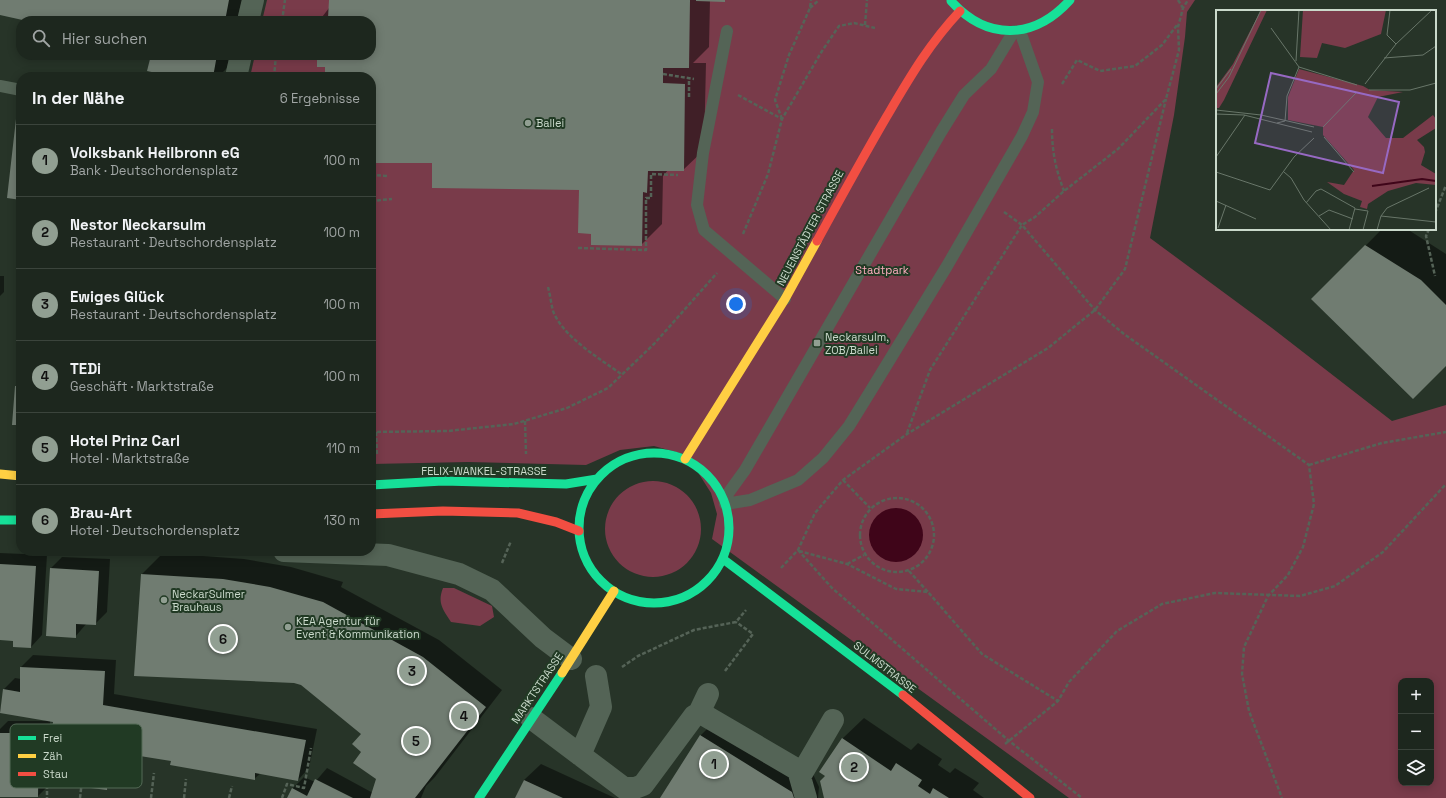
<!DOCTYPE html>
<html lang="de">
<head>
<meta charset="utf-8">
<style>
	:root { --surface:#1d271e; --page:#2a332b; --text:#f1f3f6; --muted:#a0a5a4; --line:#3b443c; --accent:#919f92 }
	body { margin:0; font-family:"Space Grotesk",sans-serif; background:var(--page); color:var(--text) }
	.controls { position:absolute; right:12px; bottom:12px; display:grid; overflow:hidden; border-radius:8px; box-shadow:0 2px 10px #0003 }
	.controls button { width:36px; height:36px; display:grid; place-items:center; padding:0; border:0; border-bottom:1px solid var(--line); background:var(--surface); color:var(--text); font:20px sans-serif }
	.you { position:absolute; left:736px; top:304px; width:14px; height:14px; margin:-10px; border:3px solid #fff; border-radius:50%; background:#1a73e8; box-shadow:0 0 0 6px #1a73e833 }
	.badge { display:grid; place-items:center; width:26px; height:26px; border-radius:50%; background:var(--accent); color:#111; font-size:13px; font-weight:700 }
	.pin { position:absolute; translate:-50% -50%; border:2px solid #fff; box-shadow:0 1px 4px #0006 }
	.list { margin:0; padding:0; list-style:none }
	h2 { display:flex; justify-content:space-between; align-items:center; height:52px; margin:0; padding:0 16px; font-size:17px }
	h2 small { font-size:13px; font-weight:400; color:var(--muted) }
	.list li { display:grid; grid-template-columns:26px 1fr auto; gap:12px; align-items:center; box-sizing:border-box; height:72px; padding:0 16px; border-top:1px solid var(--line) }
	.list b { display:block; font-size:15px; white-space:nowrap }
	.list p { margin:0; font-size:13px; white-space:nowrap; color:var(--muted) }
	.list em { font-size:13px; font-style:normal; color:var(--muted) }
	.icon { flex:none; width:22px; height:22px; fill:none; stroke:currentColor; stroke-width:2; stroke-linecap:round; stroke-linejoin:round }
	.map { position:relative; flex:none; width:1446px; height:798px; overflow:hidden }
	.search { position:absolute; background:var(--surface); box-shadow:0 2px 10px #0003; left:16px; top:16px; width:360px; height:44px; display:flex; align-items:center; gap:10px; box-sizing:border-box; padding:0 14px; border-radius:16px; color:var(--muted); font-size:15px }
	.panel { position:absolute; background:var(--surface); box-shadow:0 2px 10px #0003; left:16px; top:72px; width:360px; height:484px; border-radius:16px }
	.map>svg:first-child { display:block }
	.green { fill:#793b4a; fill-rule:evenodd }
	.water { fill:#3f0519 }
	.shadow { fill:#0007 }
	.building { fill:#707c71 }
	.lines { fill:none; stroke-linecap:round; stroke-linejoin:round }
	.path { stroke:#556357; stroke-width:2.5; stroke-dasharray:4 2; stroke-linecap:butt }
	.lane { stroke:#546456; stroke-width:12 }
	.street { stroke:#546456; stroke-width:22 }
	.fast { stroke:#16e098; stroke-width:9 }
	.slow { stroke:#ffcf43; stroke-width:9 }
	.jam { stroke:#f24e42; stroke-width:9 }
	.poi-dot { fill:#919f92; stroke:#213a24; stroke-width:1.5 }
	.labels { text-anchor:middle; stroke-width:4; stroke-linejoin:round; paint-order:stroke }
	.poi-label { font-size:11px; fill:#cad9cb; stroke:#213a24; text-anchor:start }
	.street-label { font-size:11px; fill:#cad9cb; stroke:#213a24 }
	.park-label { font-size:11px; fill:#fcadbe; stroke:#213a24 }
	.inset-river { fill:none; stroke:#3f0519; stroke-width:2 }
	.inset-road { fill:none; stroke:#687669; stroke-width:1 }
	.view { fill:#9769c3; fill-opacity:0.15; stroke:#9769c3; stroke-width:2 }
	.inset-edge { fill:none; stroke:#cad9cb; stroke-width:2 }
	.key { fill:#213a24; stroke:#546a56; stroke-width:1 }
	.key-label { font-size:11px; fill:#cad9cb }
</style>
</head>
<body>
<div class="map">
<svg width="1446" height="798" viewBox="0 0 1446 798">
	<rect width="100%" height="100%" fill="#273428"/>
	<path class="green" d="M267,0H1195L1187,12L1185,37L1174,115L1150,238L1272,328L1392,421L1446,405V798H1069L712,539L717,514L711,493L687,455L654,446L620,450L586,465L468,462L371,464V77H250L255,55H371V21H262ZM1401,681H1431V783H1401Z
		M605 529a48 48 0 1 1 96 0a48 48 0 1 1-96 0Z
		M443,588H454L492,606L494,617L480,626L451,622C443,610 437,603 443,588Z"/>
	<path class="water" d="M869 535a27 27 0 1 1 54 0a27 27 0 1 1-54 0Z"/>
	<path class="shadow" d="M0,0H242L237,21H32L0,14Z
		M330,0H725H710L709,47L693,63H706L704,150L683,170H668L663,176L662,224L641,245L592,233L580,189L433,162H371V77H326V66L318,55H371V21H319L329,8Z
		M152,55H230L227,68L218,77H178Z
		M21,115V199L17,119Z
		M1382,229H1407L1446,254V365L1313,299Z
		M0,276H4V292L0,296Z
		M21,381V424L16,386Z
		M0,553L47,555L42,635L31,647L14,640L0,639Z
		M163,553L244,559L291,567L343,582L341,587L439,640L502,690L435,777L426,786L421,798H288L293,788L304,777L315,782L327,768L373,793L378,779L362,752L363,734L301,684L294,682L135,675L142,574Z
		M62,557L110,559L107,612L95,624L87,623L75,637L51,568Z
		M33,655L116,660L114,694L317,729L309,768L298,780L261,773L254,779L98,744L50,720L49,785L38,796H0V729L8,721H49L0,712L4,689L15,678L21,679V667Z
		M722,714L812,772L819,787L818,798H661L701,735Z
		M864,718L911,750L918,743L942,759L938,765L950,773L955,768L979,783L973,790L984,798H825L827,776L821,772L843,738Z
		M101,756L116,758L112,784L107,789L95,762Z
		M541,764L615,798H516L524,780Z"/>
	<path class="building" d="M0,0H229L225,21H27L0,15Z
		M329,0H690L689,68H663V83L685,84L684,171H648L647,193L643,192L642,246L591,245V234L578,233L579,190L432,188V163H371V77H325V67H317V55H371V21H318V19L328,18Z
		M696,0H725V2L696,1Z
		M151,55H217L213,77H174L147,71Z
		M16,119H21V200L7,198Z
		M1365,245L1421,280L1446,305V366L1413,399L1311,299Z
		M15,386H21V425H12Z
		M0,564L36,566L31,648L13,647V641L0,640Z
		M50,568L99,571L96,625L76,624V638L46,636Z
		M141,574L223,579L270,587L323,602L423,657L486,707L415,798H370L376,779L353,763L361,752L352,744L361,734L301,685L294,683L134,676Z
		M20,667L105,671L103,705L306,740L298,781L255,773V780L170,765L171,761L96,749L97,745L51,737L53,722L0,713L3,689L20,692Z
		M0,733H39L38,797H0Z
		M700,735L792,792L794,798H660Z
		M842,738L891,771L896,763L922,780L918,786L930,794L933,788L949,798H824L820,781L825,776L819,772Z
		M94,761L110,763L107,790L91,788Z
		M315,779L353,798H287L292,788L307,796Z
		M524,780L563,798H515Z"/>
	<g class="lines">
		<path class="path" d="M1178,0L1183,8
			M810,8L819,0
			M282,21L285,0
			M865,25L867,0
			M663,74L694,79
			M274,77L276,55
			M1062,84L1077,60L1100,71L1135,66L1162,45L1177,25
			M738,95L782,119
			M689,97V78
			M782,119L775,100L789,55L810,8L811,0
			M1052,129C1052,152 1056,170 1064,191
			M371,175L389,176
			M371,201L392,199
			M1004,212L1022,225L1095,310L1124,334L1309,465L1314,504L1303,547L1288,575L1268,596L1244,647L1242,674L1249,711L1282,798
			M1435,213L1446,185
			M1429,229L1426,236L1435,276
			M743,234L768,174L782,119L822,51L839,26L854,23L875,28
			M578,248L646,250V198H651V174L678,175
			M548,287C550,294 551,303 553,311C563,337 599,358 621,374
			M525,421L526,454
			M371,432L448,431L514,424L567,408L608,388L654,344L717,273
			M376,432L377,456
			M907,433L930,370L1022,225L1035,217L1064,191L1118,149L1166,99L1179,50L1178,27L1183,8L1188,0
			M1309,465L1382,443L1446,432
			M843,480L870,508
			M860 535a37 37 0 1 1 74 0a37 37 0 1 1-74 0Z
			M798,550L832,588L1008,740L1082,798
			M799,551L847,564L896,589L928,592L982,654L1058,701
			M502,563L511,541
			M847,564L864,555
			M781,568L798,550L815,513L843,480L907,434L1048,348L1095,310L1125,269L1166,99
			M909,571L928,592
			M622,667L638,656L694,630L736,622L746,610
			M725,671L753,634L736,622
			M1005,744L1058,701L1069,682L1117,631L1162,604L1215,593L1300,596L1335,586L1383,552L1446,484
			M47,761V798
			M80,798L84,763
			M151,798L154,773
			M184,798L186,779
			M229,798L232,786
			M282,798L287,784L304,788L311,748"/>
		<path class="lane" d="M727,31L703,153L697,205L704,230L785,299
			M0,86L21,90
			M724,499L745,470L941,132L964,95L991,69L1014,31
			M725,504L750,500L798,480L823,458L849,426L870,392L947,266L1022,136L1033,112L1038,82L1020,31"/>
		<path class="street" d="M248,21L253,0
			M236,77L241,55
			M284,551L388,555L459,574L492,590L543,638L571,659
			M699,713L708,694
			M531,718L624,788H635L643,785L694,716L699,713L704,715L798,770L806,798
			M580,755L601,707L596,676
			M801,775L833,720"/>
		<path class="fast" d="M951,1C987,41 1034,40 1070,0
			M579 528a75 75 0 1 1 150 0a75 75 0 1 1-150 0Z
			M371,485L443,481L566,484L597,479
			M0,520H21
			M723,559L903,695
			M479,798L562,673"/>
		<path class="slow" d="M685,459L785,299L817,241
			M0,474L21,476
			M562,673L614,591"/>
		<path class="jam" d="M817,241C840,199 863,157 887,116C910,77 929,44 960,11
			M371,514L443,511L518,513L556,522L579,531
			M903,695L1030,798"/>
	</g>
	<g class="poi-dot">
		<circle cx="528" cy="123" r="4"/>
		<rect x="813" y="339" width="8" height="8" rx="2"/>
		<circle cx="164" cy="600" r="4"/>
		<circle cx="288" cy="627" r="4"/>
	</g>
	<g class="labels">
		<g class="poi-label">
			<text x="536" y="127">Ballei</text>
			<text x="825" y="341">Neckarsulm,<tspan x="825" dy="13">ZOB/Ballei</tspan></text>
			<text x="172" y="598">NeckarSulmer<tspan x="172" dy="13">Brauhaus</tspan></text>
			<text x="296" y="625">KEA Agentur für<tspan x="296" dy="13">Event &amp; Kommunikation</tspan></text>
		</g>
		<g class="street-label">
			<text transform="translate(810 228) rotate(-62)" y="4">NEUENSTÄDTER STRASSE</text>
			<text x="484" y="475">FELIX-WANKEL-STRASSE</text>
			<text transform="translate(885 667) rotate(38)" y="4">SULMSTRASSE</text>
			<text transform="translate(537 688) rotate(-56)" y="4">MARKTSTRASSE</text>
		</g>
		<g class="park-label">
			<text x="882" y="274">Stadtpark</text>
		</g>
	</g>
	<g transform="translate(1216 10)">
		<rect width="220" height="220" fill="#273428"/>
		<path d="M45,0H51L8,90L3,98H0V77L17,54ZM87,0H170L165,24L129,38L106,33L101,48L84,47ZM83,59L147,76L154,80L187,82L162,87L152,107L170,128H187L217,105L220,109V118L201,130L208,137L209,142L205,155L220,164V175L200,173L172,181L152,194L151,199L144,197L146,191L128,184L111,172L128,175L138,160L107,125V117L72,110V87Z" fill="#793b4a"/>
		<path class="inset-river" d="M156,176L206,169L220,171"/>
		<path class="inset-road" d="M174,0L171,25L180,34M55,18L83,57M168,48L207,45L220,36M80,51L83,0M83,57L141,75M149,74L180,34L216,0M0,79L15,59M153,80H194L220,73M0,84L13,67L45,0M0,100L45,105L98,117M0,104L28,105L96,122M61,113L69,111L71,86L83,57M107,117L140,83M108,127L138,162M0,147L29,105M0,162L54,180L78,147L98,128M68,162L75,168L88,190L115,220M0,191L40,209M90,193L100,181L105,179L139,198L133,220M139,199L152,201L147,220M103,206L113,200L137,209M165,206L220,212M2,218L10,195M161,220L165,206L171,198L213,178"/>
		<path class="view" d="M55,63L183,92L167,163L39,133Z"/>
		<rect width="220" height="220" class="inset-edge"/>
	</g>
	<rect x="10" y="724" width="132" height="64" rx="6" class="key"/>
	<rect x="18" y="736" width="18" height="4" fill="#16e098"/>
	<rect x="18" y="754" width="18" height="4" fill="#ffcf43"/>
	<rect x="18" y="772" width="18" height="4" fill="#f24e42"/>
	<g class="key-label">
		<text x="43" y="742">Frei</text>
		<text x="43" y="760">Zäh</text>
		<text x="43" y="778">Stau</text>
	</g>
</svg>
<div class="controls">
<button>+</button>
<button>−</button>
<button><svg class="icon" aria-label="layers" viewBox="0 0 24 24"><path d="M12 4l9 5-9 5-9-5zM3 14l9 5 9-5"/></svg></button>
</div>
<div class="you"></div>
<div class="pin badge" style="left:714px;top:764px">1</div>
<div class="pin badge" style="left:854px;top:767px">2</div>
<div class="pin badge" style="left:412px;top:671px">3</div>
<div class="pin badge" style="left:464px;top:716px">4</div>
<div class="pin badge" style="left:416px;top:741px">5</div>
<div class="pin badge" style="left:223px;top:639px">6</div>
<div class="search"><svg class="icon" aria-label="search" viewBox="0 0 24 24"><circle cx="10" cy="10" r="6"/><path d="M15 15l6 6"/></svg>Hier suchen</div>
<section class="panel">
<h2>In der Nähe<small>6 Ergebnisse</small></h2>
<ul class="list">
<li><span class="badge">1</span><div><b>Volksbank Heilbronn eG</b><p>Bank · Deutschordensplatz</p></div><em>100 m</em></li>
<li><span class="badge">2</span><div><b>Nestor Neckarsulm</b><p>Restaurant · Deutschordensplatz</p></div><em>100 m</em></li>
<li><span class="badge">3</span><div><b>Ewiges Glück</b><p>Restaurant · Deutschordensplatz</p></div><em>100 m</em></li>
<li><span class="badge">4</span><div><b>TEDi</b><p>Geschäft · Marktstraße</p></div><em>100 m</em></li>
<li><span class="badge">5</span><div><b>Hotel Prinz Carl</b><p>Hotel · Marktstraße</p></div><em>110 m</em></li>
<li><span class="badge">6</span><div><b>Brau-Art</b><p>Hotel · Deutschordensplatz</p></div><em>130 m</em></li>
</ul>
</section>
</div>
</body>
</html>
